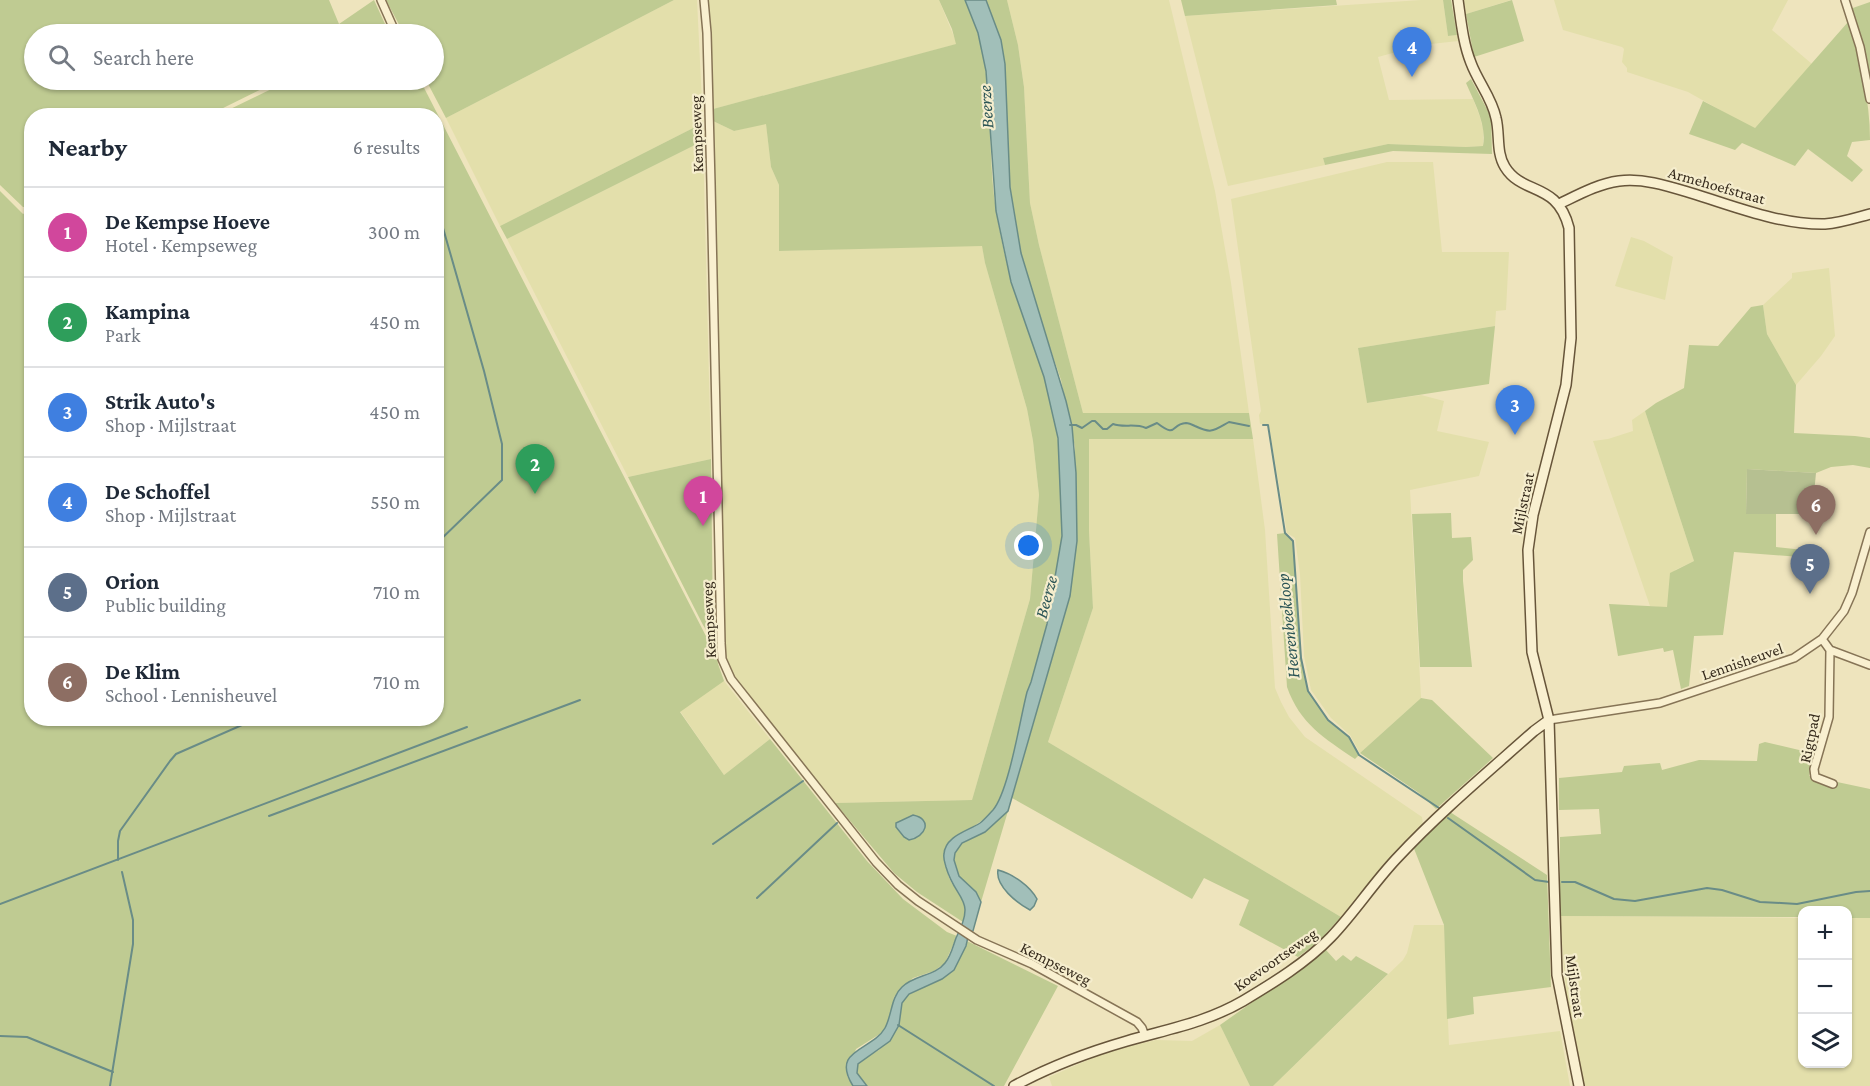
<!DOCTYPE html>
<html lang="en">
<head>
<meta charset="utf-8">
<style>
	:root { --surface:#fff; --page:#f6f6f7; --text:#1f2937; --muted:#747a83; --line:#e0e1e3; --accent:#b45309 }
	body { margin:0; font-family:"Crimson Pro",serif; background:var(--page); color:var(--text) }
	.controls { position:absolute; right:18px; bottom:18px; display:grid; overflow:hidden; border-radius:12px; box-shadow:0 2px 4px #0004 }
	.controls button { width:54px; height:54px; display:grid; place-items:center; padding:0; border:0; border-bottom:2px solid var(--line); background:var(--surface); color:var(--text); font:30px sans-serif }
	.you { position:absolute; left:1029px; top:546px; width:21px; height:21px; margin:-15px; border:4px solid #fff; border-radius:50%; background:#1a73e8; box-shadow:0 0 0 9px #1a73e833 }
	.badge { display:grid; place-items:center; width:39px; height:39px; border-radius:50%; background:var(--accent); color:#fff; font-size:20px; font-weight:700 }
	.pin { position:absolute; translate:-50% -50px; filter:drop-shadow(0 2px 3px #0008) }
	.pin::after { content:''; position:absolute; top:32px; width:21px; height:18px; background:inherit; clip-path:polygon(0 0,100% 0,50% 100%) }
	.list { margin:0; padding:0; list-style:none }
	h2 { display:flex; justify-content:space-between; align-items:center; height:78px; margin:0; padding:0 24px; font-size:26px }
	h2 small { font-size:20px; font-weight:400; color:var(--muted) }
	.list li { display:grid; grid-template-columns:39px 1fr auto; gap:18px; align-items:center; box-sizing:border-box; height:90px; padding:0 24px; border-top:2px solid var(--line) }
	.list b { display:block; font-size:22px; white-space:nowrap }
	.list p { margin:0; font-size:20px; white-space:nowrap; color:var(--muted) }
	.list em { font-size:20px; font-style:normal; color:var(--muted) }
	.icon { flex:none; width:33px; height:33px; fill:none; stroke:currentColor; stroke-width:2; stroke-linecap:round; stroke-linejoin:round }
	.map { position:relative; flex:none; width:1870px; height:1086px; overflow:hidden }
	.search { position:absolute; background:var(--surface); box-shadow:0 2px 4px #0004; left:24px; top:24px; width:420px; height:66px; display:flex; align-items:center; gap:15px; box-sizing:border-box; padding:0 21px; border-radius:33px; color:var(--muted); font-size:22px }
	.panel { position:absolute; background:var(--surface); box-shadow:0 2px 4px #0004; left:24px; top:108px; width:420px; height:618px; border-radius:24px }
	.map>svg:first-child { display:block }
	.farmland { fill:#e3dfab }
	.green { fill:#bfcb92 }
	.cemetery { fill:#b6c091 }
	.water { fill:#a1bfb9; stroke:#698c87; stroke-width:1.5 }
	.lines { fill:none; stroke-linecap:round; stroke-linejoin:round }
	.stream { stroke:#698c87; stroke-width:2 }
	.street-casing { stroke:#867456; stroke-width:10 }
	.secondary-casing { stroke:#67553a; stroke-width:12 }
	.street { stroke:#f9f0d0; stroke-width:7 }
	.secondary { stroke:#f9f0d0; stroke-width:9 }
	.labels { text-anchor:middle; stroke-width:4.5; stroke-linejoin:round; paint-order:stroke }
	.street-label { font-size:16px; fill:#352a1b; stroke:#f5edcd }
	.water-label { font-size:18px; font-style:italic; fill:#2a5455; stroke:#f5edcd }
</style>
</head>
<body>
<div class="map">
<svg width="1870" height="1086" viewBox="0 0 1870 1086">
	<rect width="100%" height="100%" fill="#eee4bd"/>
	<path class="farmland" d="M674,0H697L703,123L500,226L446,118Z
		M708,0H939L957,44L713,109Z
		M1007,0H1169L1215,191L1231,283L1249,413H1083L1039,245L1030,203L1024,87L1018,45Z
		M1421,0H1443L1448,36L1457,35L1458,41L1422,45L1378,57L1389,100L1473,99L1480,117L1483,129V146L1466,147L1388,144L1323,158L1325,165L1228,186L1185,16Z
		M1464,0H1511L1466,14Z
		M1554,0H1788L1772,30L1812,64L1754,129L1688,92L1627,72V68L1622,62L1624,49L1622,47L1563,30Z
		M713,121L734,131L766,123L771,167L779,185V251L982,245L985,263L1027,409L1033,441L1039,495L1030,599L972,800L835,803L735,679L729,669L726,659L724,620Z
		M703,141L711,459L628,477L507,239Z
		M1387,162H1433L1442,252H1509L1506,310L1496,311L1495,326L1358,348L1367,403L1421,395L1444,401L1437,431L1489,442L1479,476L1410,490L1421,698L1360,753L1350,735L1331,718L1311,690L1304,656L1300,574L1295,538L1287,533L1269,426L1268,424H1260L1259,415L1261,411L1231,199Z
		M1631,237L1644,241L1673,257L1665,300L1615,286Z
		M1829,268L1835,336L1821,356L1796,385L1767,334L1763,305L1792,278V273Z
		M1645,411L1694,561L1675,570L1667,608L1650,606L1593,441L1608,439L1633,431L1632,420Z
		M1089,438L1253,439L1265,530L1275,688L1281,702L1289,717L1305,737L1422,817L1423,825L1379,870L1341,917L1048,742L1093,608L1089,531Z
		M716,652L718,664L724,681L770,739L724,775L680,711Z
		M1560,916L1802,918V1064H1848V918H1870V1086H1585L1566,992Z
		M1414,925H1444L1449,1045L1560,1031L1570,1086H1273L1403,960L1407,953Z
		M1220,1025L1250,1086H1052L1049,1077L1097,1056L1118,1049L1156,1040L1192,1041Z"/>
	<path class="green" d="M0,0H329L339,24L374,0L385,24L365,34H34V80H280L209,115L32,116L31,207H23L0,185Z
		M386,0H674L446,118L426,80H434V34H404Z
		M939,0H965C998,66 985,139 996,210C1001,240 1008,273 1018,303C1030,337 1044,371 1052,406C1060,448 1067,495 1062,537C1060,563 1054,588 1049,613C1043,639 1038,668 1027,692C1020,719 1009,791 993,810C982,823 966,831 951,839C950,849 947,859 947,869C949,891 972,894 963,922L917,892L894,873L835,803L972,800L1030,599L1039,495L1033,441L1027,409L985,263L982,246L779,251V185L771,167L766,124L734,131L713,121V109L956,44L952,29Z
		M986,0H1007L1018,45L1024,87L1030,203L1039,245L1083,413H1249L1253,439H1089V531L1093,608L1048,742L1341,917L1317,943L1298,957L1239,925L1249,900L1204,878L1192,899L1012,798L1070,596L1075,447L1061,380L1035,303L1021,253L1010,187L1005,64L1001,40Z
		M1181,0H1336L1337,5L1185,16Z
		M1443,0H1451L1457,35L1448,36Z
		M1512,0L1524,41L1474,57L1466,14Z
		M1870,2V84L1850,9Z
		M1848,22C1860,61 1870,99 1870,140L1852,142L1847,156L1863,170L1852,182L1808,149L1795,166L1742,143L1735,150L1689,134L1703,101L1755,128Z
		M1471,79L1491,117L1492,154L1393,151L1325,165L1323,158L1388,144L1466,147L1483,146C1487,124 1474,102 1466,83Z
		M290,80H420L709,642L710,651L716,652L718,664L724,681L680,712L724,775L770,739L867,861L903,899L947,932L957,936L945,963L934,971L913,978L894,997L890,1019L883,1032L856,1049L847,1076L853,1086H0V191L23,214L31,210L32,718H436V116L218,115Z
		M703,123V141L507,239L500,226Z
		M1763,305L1767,334L1796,385L1794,433L1855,436L1870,438V468L1853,465L1831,467L1816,473L1747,469L1746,514H1776V547L1804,550L1800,557L1734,552L1723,635L1694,636L1689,686L1681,689L1673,650L1664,652L1663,648L1618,656L1609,604L1667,607L1670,573L1694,561L1645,411L1656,403L1684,388L1689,345L1718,346L1751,307Z
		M1495,326L1489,384L1367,403L1358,348Z
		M711,459L713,628L706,630L703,625L628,477Z
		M1451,513L1452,538L1471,537L1473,560L1463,570V581L1472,667H1420L1412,514Z
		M1285,533L1293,541L1301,658L1308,691L1328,720L1349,737L1359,755L1355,759C1324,738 1300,724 1287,687L1277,534Z
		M1421,698L1432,700L1493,758L1436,809L1419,793L1360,753Z
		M1765,742L1816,754L1809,776L1870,789V918H1848V910H1802V917L1560,916V837L1601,834L1599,809L1559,810V778L1622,772L1624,766L1660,763L1662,770L1699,760L1757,761L1759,744Z
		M1008,811L981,902L976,892L959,876L954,860L955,853L962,843L985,832Z
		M1450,812L1547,875L1551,987L1473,997L1474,1014L1447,1019L1444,925L1413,846Z
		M967,941L1058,986L1004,1086H867L857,1073L858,1064L866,1057L879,1050L899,1025L902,1003L909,994L942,979L966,946Z
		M1326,950L1336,961L1343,955L1351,961L1356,956L1388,974L1273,1086H1250L1220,1025Z"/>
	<path class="cemetery" d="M1747,469L1816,473L1812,514H1746Z"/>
	<path class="water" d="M965,0H986L1001,40L1005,64L1010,187L1021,253L1066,401L1072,426L1076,473L1077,541L1070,596L1008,811L985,832L962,843L955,853L954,860L959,876L976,892L981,902L973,931L969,932L966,946L954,970L942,979L909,994L902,1003L899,1025L890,1041L858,1064L857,1073L867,1086H853C830,1049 872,1051 885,1028C892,1015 891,997 902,987C914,975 935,976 945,963C951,956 953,946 956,938C977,897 956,902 946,867C945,863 943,858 944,854C945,836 968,831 980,823C985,819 989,814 993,810C1009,791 1020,719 1027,692L1031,682L1047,624L1062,536L1058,438L1044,377L1011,282L996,211L986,71L978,33Z
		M913,815C933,819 926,837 909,840L904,837L896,827V823Z
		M998,870C1013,874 1030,886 1037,899L1034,906L1030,910C1017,903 995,886 998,870Z"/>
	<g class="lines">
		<path class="stream" d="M436,221L443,228L484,371L502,444V480L436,544
			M1070,425H1076L1082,428L1092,421H1095L1103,429H1107L1113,424C1124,428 1135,423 1146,428L1157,423C1178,439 1170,424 1186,423C1188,423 1193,425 1195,426C1212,434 1213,431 1229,422L1249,426
			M1263,425H1268L1285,533L1293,541L1301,658L1308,691L1328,720L1349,737L1359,755L1439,808
			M269,816L580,700
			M1448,818L1535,880L1549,882
			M713,844L803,781
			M118,860V841L120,831L170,761L176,754L258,718
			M1562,882H1575L1614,899L1635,901L1707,888L1722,890L1760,902L1781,903L1797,904L1856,892L1870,891
			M757,898L837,823
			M0,904L467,727
			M898,1025L994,1086
			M0,1036L27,1037L113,1072
			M110,1086L133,944V920L122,872"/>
		<g class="street-casing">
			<path id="street" d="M381,0L393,27
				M704,0L707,33L711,184L721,643L722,659L731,679L876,862L898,885L918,901L977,940L1032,964L1137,1022L1142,1028L1145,1036
				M1845,0L1860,47L1870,99
				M1822,639L1830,650L1870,665
				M1830,650L1829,717L1814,769L1815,777L1833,784
				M1549,720L1660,703L1794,658L1822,639L1844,611L1852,593L1870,532"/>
		</g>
		<g class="secondary-casing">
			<path id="secondary" d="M1458,0C1461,21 1463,43 1471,63C1478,82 1492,98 1496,118C1500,134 1496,153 1505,167C1523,196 1557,181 1569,228L1571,338L1566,385L1533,515L1528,550L1532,652L1549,720L1557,975L1579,1086
				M1559,204C1578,195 1597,184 1619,181C1644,178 1668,186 1691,193C1734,206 1780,225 1825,224C1840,223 1855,218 1870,214
				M1014,1086C1049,1067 1089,1052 1127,1041C1168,1029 1205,1023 1243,1001C1273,983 1306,963 1331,937C1355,912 1374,882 1398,857C1440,812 1488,772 1534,731L1549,720"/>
		</g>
		<use href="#street" class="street"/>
		<use href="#secondary" class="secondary"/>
	</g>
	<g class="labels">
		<g class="street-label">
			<text transform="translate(696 134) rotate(-92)" y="6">Kempseweg</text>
			<text transform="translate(1717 185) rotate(16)" y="6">Armehoefstraat</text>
			<text transform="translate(1522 503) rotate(-78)" y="6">Mijlstraat</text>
			<text transform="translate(708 620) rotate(-93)" y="6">Kempseweg</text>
			<text transform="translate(1742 661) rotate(-19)" y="6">Lennisheuvel</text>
			<text transform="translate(1809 738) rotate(-78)" y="6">Rigtpad</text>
			<text transform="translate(1275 959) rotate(-35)" y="6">Koevoortseweg</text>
			<text transform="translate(1056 963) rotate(27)" y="6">Kempseweg</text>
			<text transform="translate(1576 986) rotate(82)" y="6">Mijlstraat</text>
		</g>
		<g class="water-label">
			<text transform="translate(986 107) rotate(-94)" y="6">Beerze</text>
			<text transform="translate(1046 597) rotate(-75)" y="6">Beerze</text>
			<text transform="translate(1288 626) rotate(-96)" y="6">Heerenbeekloop</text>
		</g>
	</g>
</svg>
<div class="controls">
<button>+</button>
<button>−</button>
<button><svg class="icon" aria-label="layers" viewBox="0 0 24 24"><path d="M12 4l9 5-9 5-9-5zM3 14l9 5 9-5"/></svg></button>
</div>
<div class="you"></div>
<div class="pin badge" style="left:703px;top:526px;background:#d1479c">1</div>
<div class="pin badge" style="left:535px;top:494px;background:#2e9e5b">2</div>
<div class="pin badge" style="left:1515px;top:435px;background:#3f7fe0">3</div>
<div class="pin badge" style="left:1412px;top:77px;background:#3f7fe0">4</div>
<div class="pin badge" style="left:1810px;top:594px;background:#5c6f8a">5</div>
<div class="pin badge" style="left:1816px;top:535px;background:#8d6e63">6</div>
<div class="search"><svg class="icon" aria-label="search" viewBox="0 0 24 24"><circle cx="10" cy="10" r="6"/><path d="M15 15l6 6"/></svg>Search here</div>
<section class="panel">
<h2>Nearby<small>6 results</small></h2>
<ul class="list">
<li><span class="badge" style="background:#d1479c">1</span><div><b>De Kempse Hoeve</b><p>Hotel · Kempseweg</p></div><em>300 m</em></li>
<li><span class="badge" style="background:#2e9e5b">2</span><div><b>Kampina</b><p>Park</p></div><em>450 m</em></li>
<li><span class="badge" style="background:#3f7fe0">3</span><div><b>Strik Auto's</b><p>Shop · Mijlstraat</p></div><em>450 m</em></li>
<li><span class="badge" style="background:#3f7fe0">4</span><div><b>De Schoffel</b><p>Shop · Mijlstraat</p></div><em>550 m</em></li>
<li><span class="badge" style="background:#5c6f8a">5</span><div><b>Orion</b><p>Public building</p></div><em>710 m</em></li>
<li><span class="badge" style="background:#8d6e63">6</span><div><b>De Klim</b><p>School · Lennisheuvel</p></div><em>710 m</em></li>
</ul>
</section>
</div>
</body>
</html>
